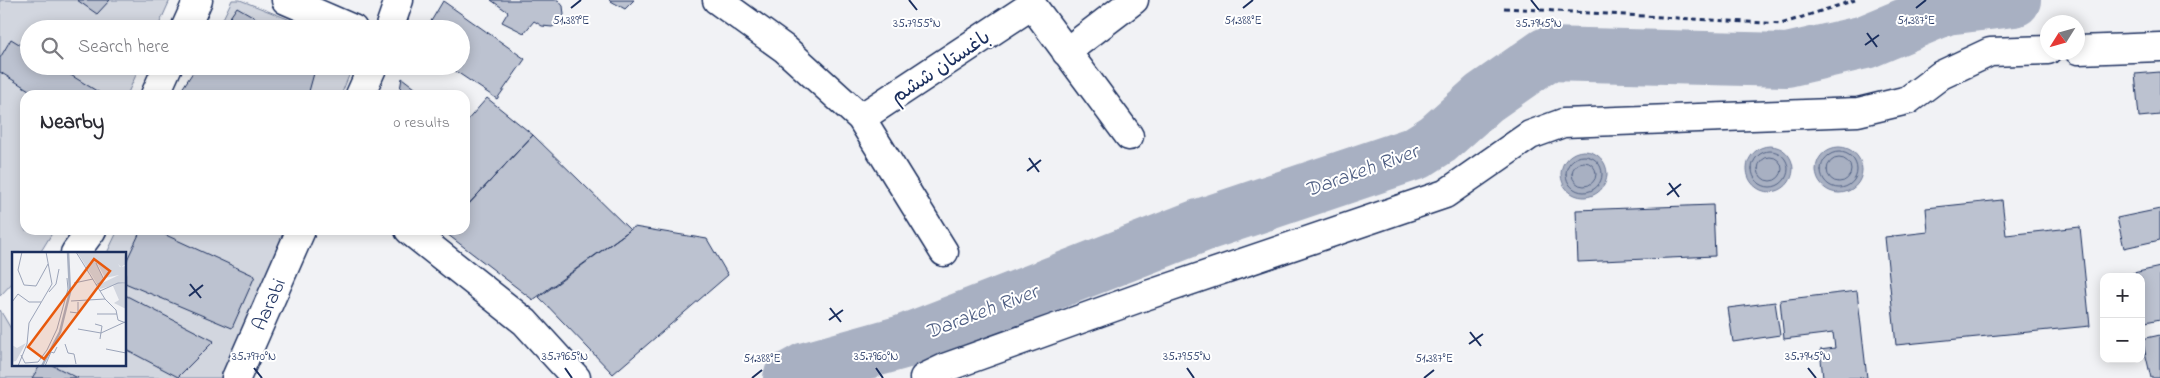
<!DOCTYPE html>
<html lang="en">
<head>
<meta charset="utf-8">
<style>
	:root { --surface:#fff; --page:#f7f7f7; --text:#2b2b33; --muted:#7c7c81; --line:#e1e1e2 }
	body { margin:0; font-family:"Indie Flower","Playpen Sans Arabic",sans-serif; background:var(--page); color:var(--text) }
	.controls { position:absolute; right:15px; bottom:15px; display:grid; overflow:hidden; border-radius:10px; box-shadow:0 2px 12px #0003 }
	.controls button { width:45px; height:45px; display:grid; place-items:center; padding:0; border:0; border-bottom:1px solid var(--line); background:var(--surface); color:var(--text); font:25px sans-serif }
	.compass { position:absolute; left:2040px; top:15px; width:45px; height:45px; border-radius:50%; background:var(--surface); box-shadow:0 2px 12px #0003; rotate:233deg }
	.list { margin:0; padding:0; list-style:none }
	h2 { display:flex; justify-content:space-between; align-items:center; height:65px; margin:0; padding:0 20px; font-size:21px }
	h2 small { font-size:16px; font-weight:400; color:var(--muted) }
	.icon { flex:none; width:28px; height:28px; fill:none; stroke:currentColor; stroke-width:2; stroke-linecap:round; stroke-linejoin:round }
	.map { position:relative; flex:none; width:2160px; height:378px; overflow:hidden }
	.search { position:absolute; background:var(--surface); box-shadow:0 2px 12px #0003; left:20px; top:20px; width:450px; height:55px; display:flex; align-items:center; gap:12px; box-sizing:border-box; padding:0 18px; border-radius:28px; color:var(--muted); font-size:19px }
	.panel { position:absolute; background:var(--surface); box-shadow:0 2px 12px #0003; left:20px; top:90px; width:450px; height:145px; border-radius:15px }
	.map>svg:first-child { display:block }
	.green { fill:#d2d6df; stroke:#76829e }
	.water { fill:#a8b0c2; stroke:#707c9a }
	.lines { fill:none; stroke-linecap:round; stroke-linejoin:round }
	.shore { stroke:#536386; stroke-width:1 }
	.river { stroke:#a8b0c2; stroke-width:54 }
	.building { fill:#bcc2d0; stroke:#1b2f5e }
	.minor-casing { stroke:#1b2f5e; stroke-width:31 }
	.path { stroke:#1b2f5e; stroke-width:3; stroke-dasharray:5 4; stroke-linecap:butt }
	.minor { stroke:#fff; stroke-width:28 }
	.ticks { fill:none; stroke:#1b2f5e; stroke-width:2 }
	.labels { text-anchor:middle; stroke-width:4; stroke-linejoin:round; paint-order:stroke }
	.street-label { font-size:20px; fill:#1b2f5e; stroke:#fff }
	.water-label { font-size:21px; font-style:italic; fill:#4c5c81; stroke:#fff }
	.inset-river { fill:none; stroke:#a8b0c2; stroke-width:2.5 }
	.inset-road { fill:none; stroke:#9ba4b9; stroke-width:1 }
	.view { fill:#e8590c; fill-opacity:0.15; stroke:#e8590c; stroke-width:2.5 }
	.inset-edge { fill:none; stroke:#1b2f5e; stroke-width:2.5 }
	.ticks-label { font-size:12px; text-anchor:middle; fill:#1b2f5e; stroke:#fff; stroke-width:4; stroke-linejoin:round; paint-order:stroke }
</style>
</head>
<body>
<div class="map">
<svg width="2160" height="378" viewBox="0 0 2160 378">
	<rect width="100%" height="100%" fill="#f1f2f5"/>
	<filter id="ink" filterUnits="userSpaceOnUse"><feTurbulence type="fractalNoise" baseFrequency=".02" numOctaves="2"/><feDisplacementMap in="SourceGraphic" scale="10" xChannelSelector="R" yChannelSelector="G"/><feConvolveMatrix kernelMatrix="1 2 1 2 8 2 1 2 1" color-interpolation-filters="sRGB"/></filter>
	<g filter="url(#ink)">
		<path class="green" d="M0,0H170L157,29H29V66H140L127,95H25V230H54L40,253H14V281L0,296Z
			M232,0H240L313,29H218Z
			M199,66H353L341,95H185Z
			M118,230H285L224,378H0V310L14,334V364H125V253H107Z"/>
		<path class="water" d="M1747 169a23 23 0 1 1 46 0a23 23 0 1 1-46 0Z
			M1816 170a23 23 0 1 1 46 0a23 23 0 1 1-46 0Z
			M1561 174a23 23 0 1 1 46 0a23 23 0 1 1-46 0Z"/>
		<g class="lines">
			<path class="shore" d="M1752 169a18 18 0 1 1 36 0a18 18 0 1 1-36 0Z
				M1821 170a18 18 0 1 1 36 0a18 18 0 1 1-36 0Z
				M1566 174a18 18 0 1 1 36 0a18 18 0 1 1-36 0Z
				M1758 169a12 12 0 1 1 24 0a12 12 0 1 1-24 0Z
				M1827 170a12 12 0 1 1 24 0a12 12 0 1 1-24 0Z
				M1572 174a12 12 0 1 1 24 0a12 12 0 1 1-24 0Z"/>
			<path class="river" d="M790,378L806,369L903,342L1202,225L1416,153L1438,139L1484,98L1547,54L1787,60L1865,42L1946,8L2014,0"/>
		</g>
		<path class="building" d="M77,0H110L97,14Z
			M491,0H558L563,6L564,15L560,23L552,27L542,26L534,21L524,33L502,22L508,12Z
			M609,0H634L625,9Z
			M443,1L525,59L497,99L448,66H461V29H434L435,27L430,23Z
			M237,7L275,29H222Z
			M11,39L29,50V66H56L100,93L98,95H37L0,72V58Z
			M197,66H316L308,95H178Z
			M2160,72V115L2139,117L2135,74Z
			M402,78L424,95H399Z
			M487,98L533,135L465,208V123Z
			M533,135L630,230L533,300L443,231L465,230V208Z
			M2002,200L2006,235L2080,227L2090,326L1896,345L1885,237L1928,232L1926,208Z
			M1713,205L1715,256L1578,262L1576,210Z
			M2160,209V240L2124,248L2117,218Z
			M634,227L707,239L728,275L613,374L539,297Z
			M141,230H155L255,276L232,328L125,283V264Z
			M2160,267V319L2141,323V277H2129V274Z
			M1857,291L1867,378H1823L1820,350L1835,348L1833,333L1784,339L1780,300Z
			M125,295L214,341L178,377L125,349Z
			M1775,302L1780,335L1733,342L1728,308Z
			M2160,335V378H2151L2142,339Z
			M41,364H50L78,378H32Z"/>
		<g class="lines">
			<g class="minor-casing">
				<path id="minor" d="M286,0L353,29
					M717,0L785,49L861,118L944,252
					M185,29L198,0
					M389,29L399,0
					M2078,50L2160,47
					M1066,52L1134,0
					M155,95L168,66
					M360,95L373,66
					M861,118L1032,5L1129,136
					M409,230L525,322L576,378
					M75,253L92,230
					M236,378L301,230
					M924,378L947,367L1139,298L1445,194L1530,135L1563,123L1858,112L1908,100L1941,75L1990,52L2048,50"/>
			</g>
			<path class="path" d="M1504,8L1781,24L1855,0"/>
			<use href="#minor" class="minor"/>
		</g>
	</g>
	<path class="ticks" d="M909,0L917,10M1531,0L1539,10M571,8L581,0M1243,8L1253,0M1916,8L1926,0M1867,33L1877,47M1865,45L1879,35M1029,158L1039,172M1027,171L1041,160M1669,183L1679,197M1667,195L1681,184M190,284L201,298M189,296L203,285M830,308L841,322M829,320L843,310M1470,332L1481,346M1469,344L1483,334M254,368L262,378M565,368L572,378M876,368L883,378M1187,368L1194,378M1808,368L1816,378M752,378L762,370M1424,378L1434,370"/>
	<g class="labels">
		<g class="street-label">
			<text transform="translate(940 66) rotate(-34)" y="7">باغستان ششم</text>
			<text transform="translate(268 304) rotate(-66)" y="7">Aarabi</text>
		</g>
		<g class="water-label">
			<text transform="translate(1361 170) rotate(-20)" y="7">Darakeh River</text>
			<text transform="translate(981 311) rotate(-21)" y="7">Darakeh River</text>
		</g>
	</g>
	<g transform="translate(12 252)">
		<rect width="114" height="114" fill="#f1f2f5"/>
		<path d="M65,0H112L114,12L109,15L106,12L108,15L114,14V30L88,37L86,33L107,23L93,26L84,9L91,28L85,32ZM106,32H114V57L102,51L107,48L101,34ZM14,91L4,109L0,110V93L5,96Z" fill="#d2d6df"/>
		<path class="inset-river" d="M30,114L48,80L58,40L56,0"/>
		<path class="inset-road" d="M10,0L6,18L12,33L24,34L36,12M64,0L93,47L104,58L106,68L114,71M84,11L92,28L84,33M62,31L81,27M88,39L106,31H114M37,40L44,32L47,17M59,49L93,47M0,50L6,42L17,50H29M58,60L66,61V50M85,62H105M83,72L90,74L88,87M66,77L89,81L113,70M53,92L56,101L62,102L64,112M94,97L114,101M9,103L13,111L26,110L35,98L45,77L56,37L55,26M6,114L15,92L17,71L40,32L34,0M33,114L39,100L42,101L45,95M57,114H108"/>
		<path class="view" d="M82,7L98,19L32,107L16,95Z"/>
		<rect width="114" height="114" class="inset-edge"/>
	</g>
	<g class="ticks-label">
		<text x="571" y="24">51.389°E</text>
		<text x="1243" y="24">51.388°E</text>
		<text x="1916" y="24">51.387°E</text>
		<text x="917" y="27">35.7955°N</text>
		<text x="1539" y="27">35.7945°N</text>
		<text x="254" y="360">35.7970°N</text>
		<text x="565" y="360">35.7965°N</text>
		<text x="876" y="360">35.7960°N</text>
		<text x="1187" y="360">35.7955°N</text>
		<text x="1808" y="360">35.7945°N</text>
		<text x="762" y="362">51.388°E</text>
		<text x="1434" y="362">51.387°E</text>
	</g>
</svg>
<div class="controls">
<button>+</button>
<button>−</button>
</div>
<svg class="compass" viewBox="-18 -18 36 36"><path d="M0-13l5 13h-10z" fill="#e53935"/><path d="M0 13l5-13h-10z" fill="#7c7c81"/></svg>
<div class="search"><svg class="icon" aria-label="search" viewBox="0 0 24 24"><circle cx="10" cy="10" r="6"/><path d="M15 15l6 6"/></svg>Search here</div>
<section class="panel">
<h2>Nearby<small>0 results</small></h2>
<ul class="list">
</ul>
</section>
</div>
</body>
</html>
